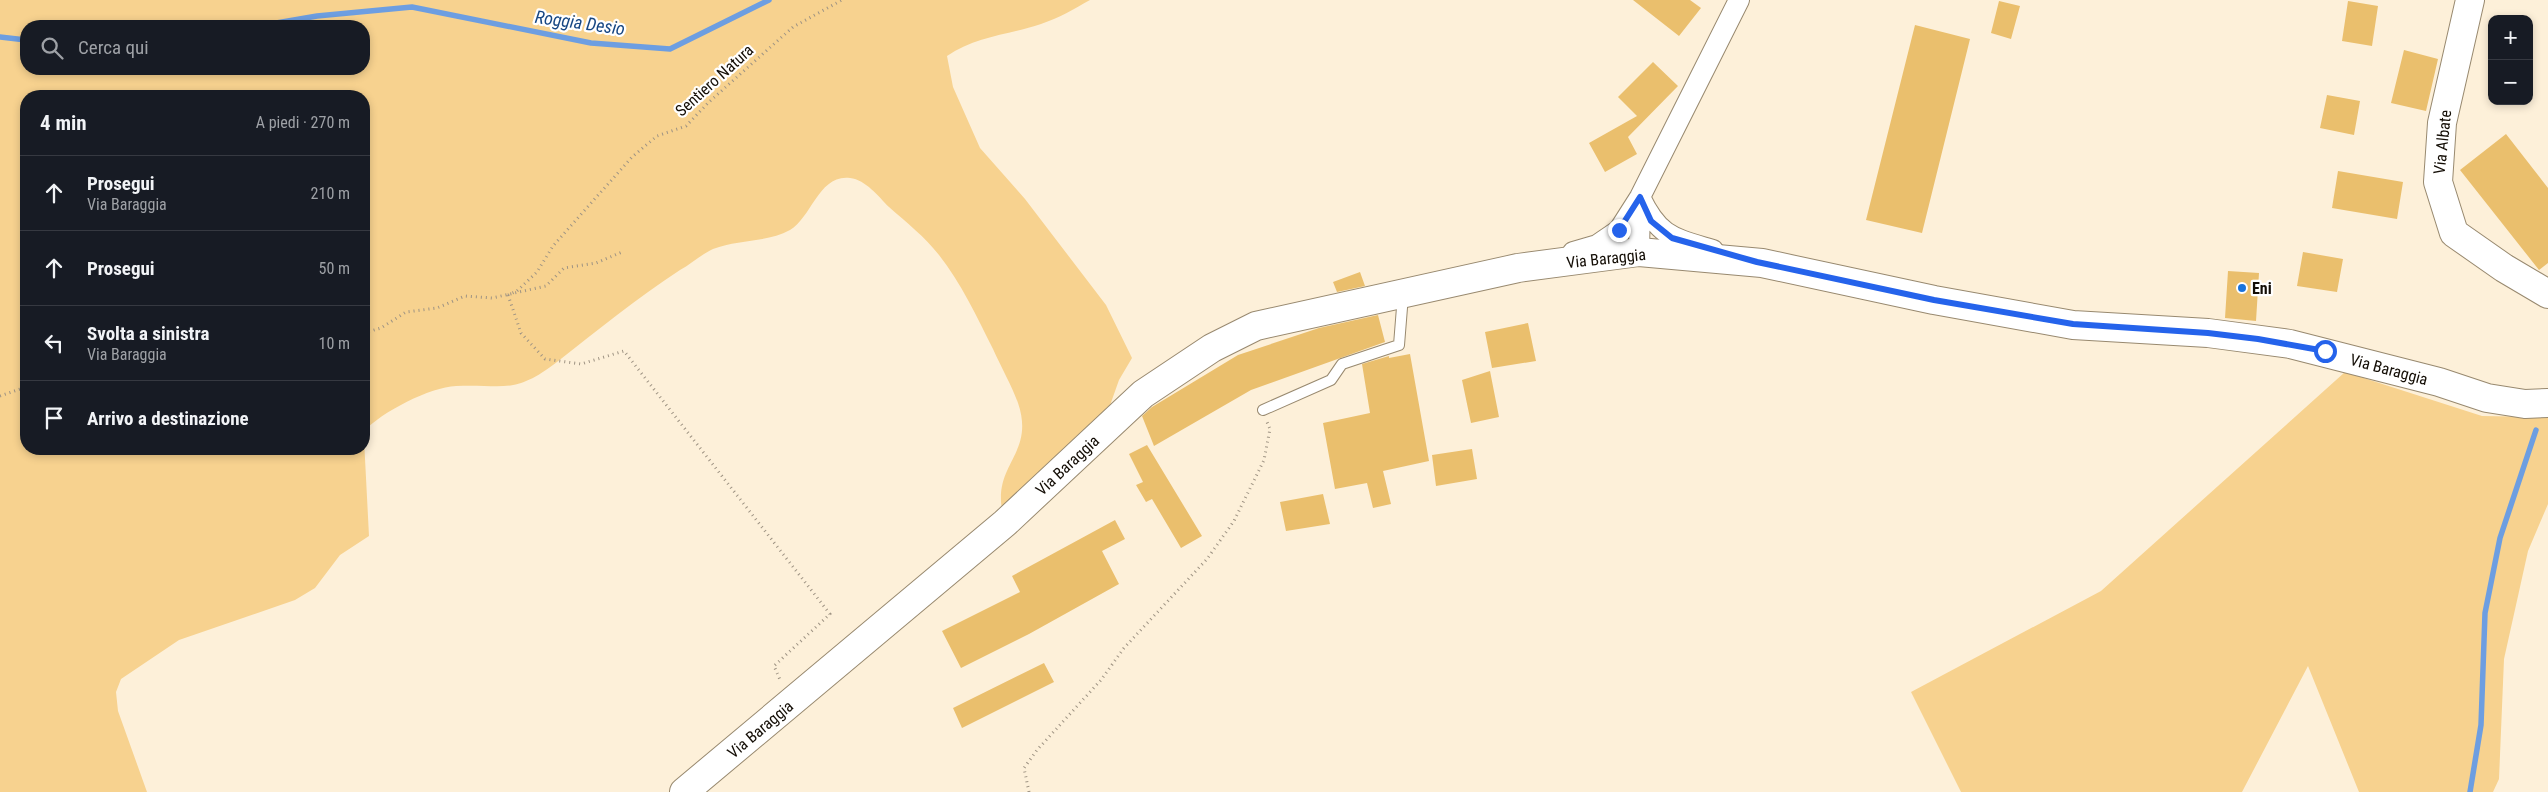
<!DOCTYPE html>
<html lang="it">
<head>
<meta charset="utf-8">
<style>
	:root { --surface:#171b24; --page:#242831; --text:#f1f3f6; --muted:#9ea1a6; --line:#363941 }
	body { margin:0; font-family:"Roboto Condensed",sans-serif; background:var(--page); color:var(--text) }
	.controls { position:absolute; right:15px; top:15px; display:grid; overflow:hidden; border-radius:10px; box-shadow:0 2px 8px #0003 }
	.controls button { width:45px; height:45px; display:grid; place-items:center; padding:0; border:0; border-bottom:1px solid var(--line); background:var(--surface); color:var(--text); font:25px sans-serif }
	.stop { position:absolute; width:15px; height:15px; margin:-11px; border:4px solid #2563eb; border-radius:50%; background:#fff }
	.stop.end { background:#2563eb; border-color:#fff; box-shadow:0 1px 5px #0008 }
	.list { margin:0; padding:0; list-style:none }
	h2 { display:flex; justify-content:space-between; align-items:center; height:65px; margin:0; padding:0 20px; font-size:21px }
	h2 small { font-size:16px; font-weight:400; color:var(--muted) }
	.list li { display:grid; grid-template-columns:32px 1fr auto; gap:15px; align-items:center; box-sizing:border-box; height:75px; padding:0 20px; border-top:1px solid var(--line) }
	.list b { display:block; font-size:19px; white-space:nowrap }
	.list p { margin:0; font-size:16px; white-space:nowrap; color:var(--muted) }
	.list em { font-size:16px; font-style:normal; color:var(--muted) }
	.icon { flex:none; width:28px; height:28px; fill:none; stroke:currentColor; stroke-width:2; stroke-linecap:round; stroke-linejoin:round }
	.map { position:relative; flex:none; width:2548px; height:792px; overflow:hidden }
	.search { position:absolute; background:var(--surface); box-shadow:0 2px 8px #0003; left:20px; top:20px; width:350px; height:55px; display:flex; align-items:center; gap:12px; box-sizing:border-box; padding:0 18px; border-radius:20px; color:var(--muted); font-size:19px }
	.panel { position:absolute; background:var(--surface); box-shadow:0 2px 8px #0003; left:20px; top:90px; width:350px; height:365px; border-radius:20px }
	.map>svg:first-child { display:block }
	.green { fill:#f7d28f; fill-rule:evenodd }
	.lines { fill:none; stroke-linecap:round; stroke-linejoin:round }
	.stream { stroke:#6d9ee1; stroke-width:5.5 }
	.building { fill:#eabf6d }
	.lane-casing { stroke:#98896f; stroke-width:12 }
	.street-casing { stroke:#98896f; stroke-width:22 }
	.secondary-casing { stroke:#98896f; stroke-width:30 }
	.path { stroke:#9e9383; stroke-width:3; stroke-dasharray:1 4; stroke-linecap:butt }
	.lane { stroke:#fff; stroke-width:10 }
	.street { stroke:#fff; stroke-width:20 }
	.secondary { stroke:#fff; stroke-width:28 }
	.route { stroke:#2563eb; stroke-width:6 }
	.poi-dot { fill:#1873dc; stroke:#fff; stroke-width:2 }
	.labels { text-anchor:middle; stroke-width:4.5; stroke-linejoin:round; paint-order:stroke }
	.street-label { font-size:16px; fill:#130d05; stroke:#fff }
	.poi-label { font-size:16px; font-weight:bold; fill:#130d05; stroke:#fff; text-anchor:start }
	.water-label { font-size:18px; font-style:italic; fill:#174783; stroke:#fff }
</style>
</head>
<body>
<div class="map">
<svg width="2548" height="792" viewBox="0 0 2548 792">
	<rect width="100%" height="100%" fill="#fdf0d9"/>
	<path class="green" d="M0,0H1090C1074,9 1059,18 1041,24C1009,35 976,36 947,56L953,87L980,148L1025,199L1106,305L1132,358L1119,380L1108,411L1009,524C1006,517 1001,509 1001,501C999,462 1034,450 1018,403C1011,384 1001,367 993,349C977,317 961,283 939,255C925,237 906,222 889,207C878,196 866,180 850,178C819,174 812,217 790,230C766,243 738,239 713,249C702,254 691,264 680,270C637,298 598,330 557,362C514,395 505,384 456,386C430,387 382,412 364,431V96H26V449H364V439L369,536L340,555L315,588L295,600L179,640L121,679L116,692L118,711L147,792H0ZM26,26H364V69H26Z
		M2345,372L2482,416L2548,417V504L2528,551L2504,659L2499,779L2493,792H2359L2308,666L2242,792H1961L1911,692L2101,591Z"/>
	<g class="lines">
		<path class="stream" d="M259,26L317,16L412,7L591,43L670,49L769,0
			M0,37L26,40
			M2470,792L2481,725L2485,613L2500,538L2536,430"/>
	</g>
	<path class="building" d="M1633,0H1690L1701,8L1679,36Z
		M1999,1L2020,6L2011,39L1991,33Z
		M2348,1L2378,6L2372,46L2342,41Z
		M1915,25L1970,39L1922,233L1866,220Z
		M2404,50L2438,59L2426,111L2391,103Z
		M1653,62L1678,86L1628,137L1637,154L1605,172L1589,143L1637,116L1618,97Z
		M2327,95L2360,101L2354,135L2320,128Z
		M2506,134L2548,188V263L2539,270L2460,170Z
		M2338,171L2403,182L2397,219L2332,208Z
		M2303,252L2343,259L2337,292L2297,286Z
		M2228,271L2259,273L2256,321L2225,318Z
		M1360,272L1365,286L1337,292L1333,282Z
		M1378,315L1385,342L1251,390L1154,446L1142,416L1152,407L1238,355L1319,328Z
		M1528,323L1536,361L1492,368L1485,332Z
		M1410,354L1429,461L1383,471L1391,504L1373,508L1367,483L1335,489L1323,423L1370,413L1362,364L1389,356V358Z
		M1490,371L1499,417L1471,423L1462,380Z
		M1147,445L1202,536L1181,548L1152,499L1146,502L1136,485L1143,482L1129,454Z
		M1472,449L1477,479L1436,486L1432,455Z
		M1323,494L1330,524L1286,531L1280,502Z
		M1115,520L1125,539L1102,551L1119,584L1029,634L961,668L942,631L1020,592L1012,576Z
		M1044,663L1054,682L962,728L953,708Z"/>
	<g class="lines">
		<g class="lane-casing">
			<path id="lane" d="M1263,410L1331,380L1342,364L1399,345L1403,295"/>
		</g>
		<g class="street-casing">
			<path id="street" d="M1640,197C1659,237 1673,238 1713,250
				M1573,252L1597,245L1619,230L1640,197L1739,0
				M1639,252L1640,202"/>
		</g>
		<g class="secondary-casing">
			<path id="secondary" d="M2470,0L2442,123L2438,182L2454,233L2504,268L2548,294
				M684,792L1005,523L1143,394L1212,348L1256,326L1518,268L1639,252L1762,263L1934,300L2073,325L2208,333L2290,344L2439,382L2487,398L2525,404L2548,403"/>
		</g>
		<path class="path" d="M508,295L521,333L545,359L581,364L624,351L830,614L774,666L781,682
			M508,295L517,291L537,272L553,246L632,157L657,136L686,126L709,102L793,27L842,0
			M364,333L381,328L406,312L437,308L465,296L492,298L546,286L564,268L596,263L622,252
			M0,396L26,387
			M1029,792L1024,768L1037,750L1101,680L1124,648L1207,559L1234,521L1264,460L1270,429L1267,422"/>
		<use href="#lane" class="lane"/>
		<use href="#street" class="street"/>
		<use href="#secondary" class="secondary"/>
	</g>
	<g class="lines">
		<path class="route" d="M1619,230L1640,197L1651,221L1672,238L1757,262L1934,300L2073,324L2208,333L2258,339L2325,351"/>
	</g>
	<circle class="poi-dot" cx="2242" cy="288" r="5"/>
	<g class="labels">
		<g class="street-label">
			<text transform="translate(714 80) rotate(-42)" y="6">Sentiero Natura</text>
			<text transform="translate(2442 142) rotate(-84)" y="6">Via Albate</text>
			<text transform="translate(1606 258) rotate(-6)" y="6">Via Baraggia</text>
			<text transform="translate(2389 369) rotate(15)" y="6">Via Baraggia</text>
			<text transform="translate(1067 465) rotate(-43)" y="6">Via Baraggia</text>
			<text transform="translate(760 729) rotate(-40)" y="6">Via Baraggia</text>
		</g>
		<g class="poi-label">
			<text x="2252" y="294">Eni</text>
		</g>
		<g class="water-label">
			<text transform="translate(580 23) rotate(8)" y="6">Roggia Desio</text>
		</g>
	</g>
</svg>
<div class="controls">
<button>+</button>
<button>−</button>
</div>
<div class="stop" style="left:2325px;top:351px"></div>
<div class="stop end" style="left:1619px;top:230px"></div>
<div class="search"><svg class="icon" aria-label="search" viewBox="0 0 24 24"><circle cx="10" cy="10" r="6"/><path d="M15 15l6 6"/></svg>Cerca qui</div>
<section class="panel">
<h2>4 min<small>A piedi · 270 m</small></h2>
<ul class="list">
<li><svg class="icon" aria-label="ahead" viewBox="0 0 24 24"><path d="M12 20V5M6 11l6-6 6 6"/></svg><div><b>Prosegui</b><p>Via Baraggia</p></div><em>210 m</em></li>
<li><svg class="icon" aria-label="ahead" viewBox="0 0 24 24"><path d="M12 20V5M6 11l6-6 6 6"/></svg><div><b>Prosegui</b></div><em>50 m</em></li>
<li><svg class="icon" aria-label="left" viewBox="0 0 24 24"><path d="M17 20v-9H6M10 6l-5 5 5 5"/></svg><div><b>Svolta a sinistra</b><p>Via Baraggia</p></div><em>10 m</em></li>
<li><svg class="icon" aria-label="arrive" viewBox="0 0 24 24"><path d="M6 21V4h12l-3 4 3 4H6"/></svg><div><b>Arrivo a destinazione</b></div></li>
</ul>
</section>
</div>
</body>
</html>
